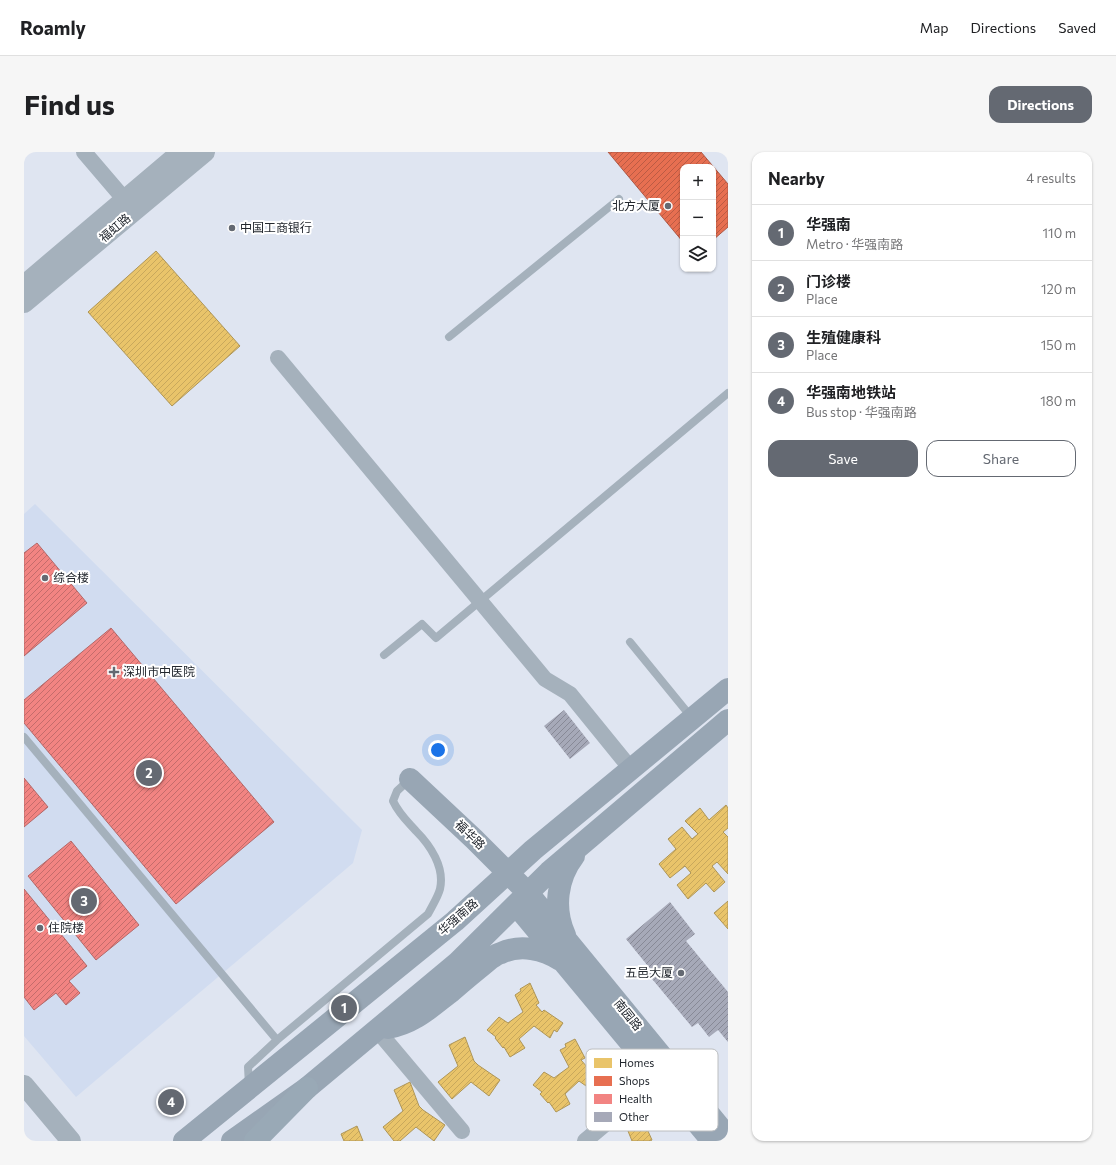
<!DOCTYPE html>
<html lang="en">
<head>
<meta charset="utf-8">
<style>
	:root { --surface:#fff; --page:#f6f6f6; --text:#202124; --muted:#757577; --line:#e0e0e0; --accent:#646972 }
	body { margin:0; font-family:Commissioner,"Noto Sans SC",sans-serif; background:var(--page); color:var(--text) }
	.controls { position:absolute; right:12px; top:12px; display:grid; overflow:hidden; border-radius:8px; box-shadow:0 1px 3px #0004 }
	.controls button { width:36px; height:36px; display:grid; place-items:center; padding:0; border:0; border-bottom:1px solid var(--line); background:var(--surface); color:var(--text); font:20px sans-serif }
	.you { position:absolute; left:414px; top:598px; width:14px; height:14px; margin:-10px; border:3px solid #fff; border-radius:50%; background:#1a73e8; box-shadow:0 0 0 6px #1a73e833 }
	.badge { display:grid; place-items:center; width:26px; height:26px; border-radius:50%; background:var(--accent); color:#fff; font-size:13px; font-weight:700 }
	.pin { position:absolute; translate:-50% -50%; border:2px solid #fff; box-shadow:0 1px 4px #0006 }
	.list { margin:0; padding:0; list-style:none }
	h2 { display:flex; justify-content:space-between; align-items:center; height:52px; margin:0; padding:0 16px; font-size:17px }
	h2 small { font-size:13px; font-weight:400; color:var(--muted) }
	.list li { display:grid; grid-template-columns:26px 1fr auto; gap:12px; align-items:center; box-sizing:border-box; height:56px; padding:0 16px; border-top:1px solid var(--line) }
	.list b { display:block; font-size:15px; white-space:nowrap }
	.list p { margin:0; font-size:13px; white-space:nowrap; color:var(--muted) }
	.list em { font-size:13px; font-style:normal; color:var(--muted) }
	.actions { display:flex; gap:8px; padding:12px 16px }
	.actions a { flex:1; padding:9px 0; border:1px solid var(--accent); border-radius:12px; text-align:center; font-size:14px; color:var(--accent) }
	.actions .main { background:var(--accent); color:#fff }
	.icon { flex:none; width:22px; height:22px; fill:none; stroke:currentColor; stroke-width:2; stroke-linecap:round; stroke-linejoin:round }
	.map { position:relative; flex:none; width:704px; height:989px; overflow:hidden; border-radius:12px }
	header { display:flex; align-items:center; gap:24px; box-sizing:border-box; height:56px; padding:0 20px; background:var(--surface); border-bottom:1px solid var(--line) }
	header strong { font-size:19px }
	nav { display:flex; gap:22px; margin-inline-start:auto; font-size:14px }
	.intro { display:flex; align-items:center; justify-content:space-between; box-sizing:border-box; height:96px; padding:0 24px }
	h1 { margin:0; font-size:28px }
	.button { padding:10px 18px; border-radius:12px; background:var(--accent); color:#fff; font-size:14px; font-weight:700 }
	main { display:flex; gap:24px; padding:0 24px }
	aside { flex:1; background:var(--surface); border-radius:12px; box-shadow:0 1px 3px #0004 }
	.map>svg:first-child { display:block }
	.built { fill:#d1dcf0 }
	.homes { fill:url(#homes-hatch); stroke:#ad9558 }
	.shops { fill:url(#shops-hatch); stroke:#ac5946 }
	.health { fill:url(#health-hatch); stroke:#b36868 }
	.building { fill:url(#building-hatch) }
	.lines { fill:none; stroke-linecap:round; stroke-linejoin:round }
	.service { stroke:#a5b1bc; stroke-width:8 }
	.minor { stroke:#a5b1bc; stroke-width:16 }
	.tertiary { stroke:#a5b1bc; stroke-width:20 }
	.secondary { stroke:#98a6b4; stroke-width:22 }
	.primary { stroke:#99a9b6; stroke-width:22 }
	.poi-dot { fill:#646972; stroke:#fff; stroke-width:1.5 }
	.labels { text-anchor:middle; stroke-width:4; stroke-linejoin:round; paint-order:stroke }
	.poi-label { font-size:12px; fill:#21262d; stroke:#fff; text-anchor:start }
	.street-label { font-size:12px; fill:#21262d; stroke:#fff }
	.key { fill:#fff; stroke:#bcbec0; stroke-width:1 }
	.key-label { font-size:11px; fill:#21262d }
</style>
</head>
<body>
<header>
<strong>Roamly</strong>
<nav><a>Map</a><a>Directions</a><a>Saved</a></nav>
</header>
<div class="intro"><h1>Find us</h1><a class="button">Directions</a></div>
<main>
<div class="map">
<svg width="704" height="989" viewBox="0 0 704 989">
	<defs>
		<pattern id="homes-hatch" width="6" height="6" patternUnits="userSpaceOnUse"><rect width="6" height="6" fill="#e9c46a"/><path d="M-1 1l2-2M0 6l6-6M5 7l2-2" fill="none" stroke="#c8a85c"/></pattern>
		<pattern id="shops-hatch" width="6" height="6" patternUnits="userSpaceOnUse"><rect width="6" height="6" fill="#e76f51"/><path d="M-1 1l2-2M0 6l6-6M5 7l2-2" fill="none" stroke="#bb5b44"/></pattern>
		<pattern id="health-hatch" width="6" height="6" patternUnits="userSpaceOnUse"><rect width="6" height="6" fill="#f28482"/><path d="M-1 1l2-2M0 6l6-6M5 7l2-2" fill="none" stroke="#c46c6b"/></pattern>
		<pattern id="building-hatch" width="6" height="6" patternUnits="userSpaceOnUse"><rect width="6" height="6" fill="#a6a9b8"/><path d="M-1 1l2-2M0 6l6-6M5 7l2-2" fill="none" stroke="#878996"/></pattern>
	</defs>
	<rect width="100%" height="100%" fill="#dfe5f1"/>
	<path class="built" d="M11,352L338,678L329,711L52,945L0,884V362Z"/>
	<path class="homes" d="M132,99L216,194L148,254L64,160Z
		M702,653L704,656V676L699,680L704,685V722L693,710L688,714L701,730L690,740L682,731L664,747L653,733L667,721L661,714L646,726L635,712L652,697L644,687L658,675L668,687L674,682L661,669L676,656L685,668Z
		M704,749V777L690,761Z
		M506,831L515,851L512,853L518,860L520,858L539,871L533,880L530,878L526,886L510,874L495,887L501,896L486,905L480,895L479,896L471,886L472,885L463,878L475,865L484,871L499,860L491,843L497,839L496,837Z
		M441,885L450,909L454,913L476,928L465,944L447,930L428,947L414,930L434,914L425,893Z
		M551,887L561,906L557,908L564,916L565,913L584,926L579,935L576,934L572,941L555,929L541,942L546,952L532,960L525,950L524,951L516,942L518,940L509,933L520,920L530,926L545,915L536,898L542,895L541,892Z
		M386,930L395,954L399,958L421,973L410,989L392,975L376,989H370L359,975L379,959L370,938Z
		M619,968L628,988L626,989H608L604,979L610,976L608,974Z
		M333,974L339,989H320L317,982Z"/>
	<path class="shops" d="M584,0H677L704,32V75L689,88V15H659V90Z"/>
	<path class="health" d="M13,391L63,451L0,504V401Z
		M87,476L250,670L152,752L0,571V548Z
		M0,626L24,655L0,675Z
		M47,689L115,773L72,808L4,724Z
		M0,737L63,814L45,829L56,841L42,853L32,841L10,858L0,845Z"/>
	<path class="building" d="M540,558L566,591L546,607L520,574Z
		M646,750L671,782L662,789L704,840V890L694,878L685,885L674,871L668,875L624,822L628,819L602,787Z"/>
	<g class="lines">
		<path class="service" d="M425,185L595,47
			M606,490L668,566
			M360,503L398,472L412,486L704,241
			M0,585L253,888
			M225,933L224,915L253,888L404,762C408,754 414,745 416,737C421,715 406,693 392,679C383,669 375,662 369,649L373,639L386,627"/>
		<path class="minor" d="M60,0L101,48
			M254,206L521,527L546,542L607,617
			M353,878L438,979
			M561,989L636,926"/>
		<path class="tertiary" d="M0,133L157,0
			M0,151L181,0
			M0,933L47,989"/>
		<path class="secondary" d="M386,627L450,687L504,741L704,985
			M492,753L688,989
			M541,783C529,757 533,726 550,704
			M364,876C391,871 407,855 428,839C440,828 453,818 466,807C469,805 473,802 477,801C496,792 520,797 536,808
			M160,989L431,769L509,698L704,537
			M208,989L283,936L433,811L525,720L704,568"/>
		<path class="primary" d="M231,989L283,936"/>
	</g>
	<g class="poi-dot">
		<circle cx="644" cy="54" r="4"/>
		<circle cx="208" cy="76" r="4"/>
		<circle cx="21" cy="426" r="4"/>
		<path d="M88 514h4v4h4v4h-4v4h-4v-4h-4v-4h4z"/>
		<circle cx="16" cy="776" r="4"/>
		<circle cx="657" cy="821" r="4"/>
	</g>
	<g class="labels">
		<g class="poi-label">
			<text x="636" y="58" text-anchor="end">北方大厦</text>
			<text x="216" y="80">中国工商银行</text>
			<text x="29" y="430">综合楼</text>
			<text x="99" y="524">深圳市中医院</text>
			<text x="24" y="780">住院楼</text>
			<text x="649" y="825" text-anchor="end">五邑大厦</text>
		</g>
		<g class="street-label">
			<text transform="translate(91 76) rotate(-40)" y="4">福虹路</text>
			<text transform="translate(446 683) rotate(44)" y="4">福华路</text>
			<text transform="translate(434 765) rotate(-41)" y="4">华强南路</text>
			<text transform="translate(604 863) rotate(51)" y="4">南园路</text>
		</g>
	</g>
	<rect x="562" y="897" width="132" height="82" rx="6" class="key"/>
	<rect x="570" y="906" width="18" height="10" fill="#e9c46a"/>
	<rect x="570" y="924" width="18" height="10" fill="#e76f51"/>
	<rect x="570" y="942" width="18" height="10" fill="#f28482"/>
	<rect x="570" y="960" width="18" height="10" fill="#a6a9b8"/>
	<g class="key-label">
		<text x="595" y="915">Homes</text>
		<text x="595" y="933">Shops</text>
		<text x="595" y="951">Health</text>
		<text x="595" y="969">Other</text>
	</g>
</svg>
<div class="controls">
<button>+</button>
<button>−</button>
<button><svg class="icon" aria-label="layers" viewBox="0 0 24 24"><path d="M12 4l9 5-9 5-9-5zM3 14l9 5 9-5"/></svg></button>
</div>
<div class="you"></div>
<div class="pin badge" style="left:320px;top:856px">1</div>
<div class="pin badge" style="left:125px;top:621px">2</div>
<div class="pin badge" style="left:60px;top:749px">3</div>
<div class="pin badge" style="left:147px;top:950px">4</div>
</div>
<aside>
<h2>Nearby<small>4 results</small></h2>
<ul class="list">
<li><span class="badge">1</span><div><b>华强南</b><p>Metro · 华强南路</p></div><em>110 m</em></li>
<li><span class="badge">2</span><div><b>门诊楼</b><p>Place</p></div><em>120 m</em></li>
<li><span class="badge">3</span><div><b>生殖健康科</b><p>Place</p></div><em>150 m</em></li>
<li><span class="badge">4</span><div><b>华强南地铁站</b><p>Bus stop · 华强南路</p></div><em>180 m</em></li>
</ul>
<div class="actions"><a class="main">Save</a><a>Share</a></div>
</aside>
</main>
</body>
</html>
